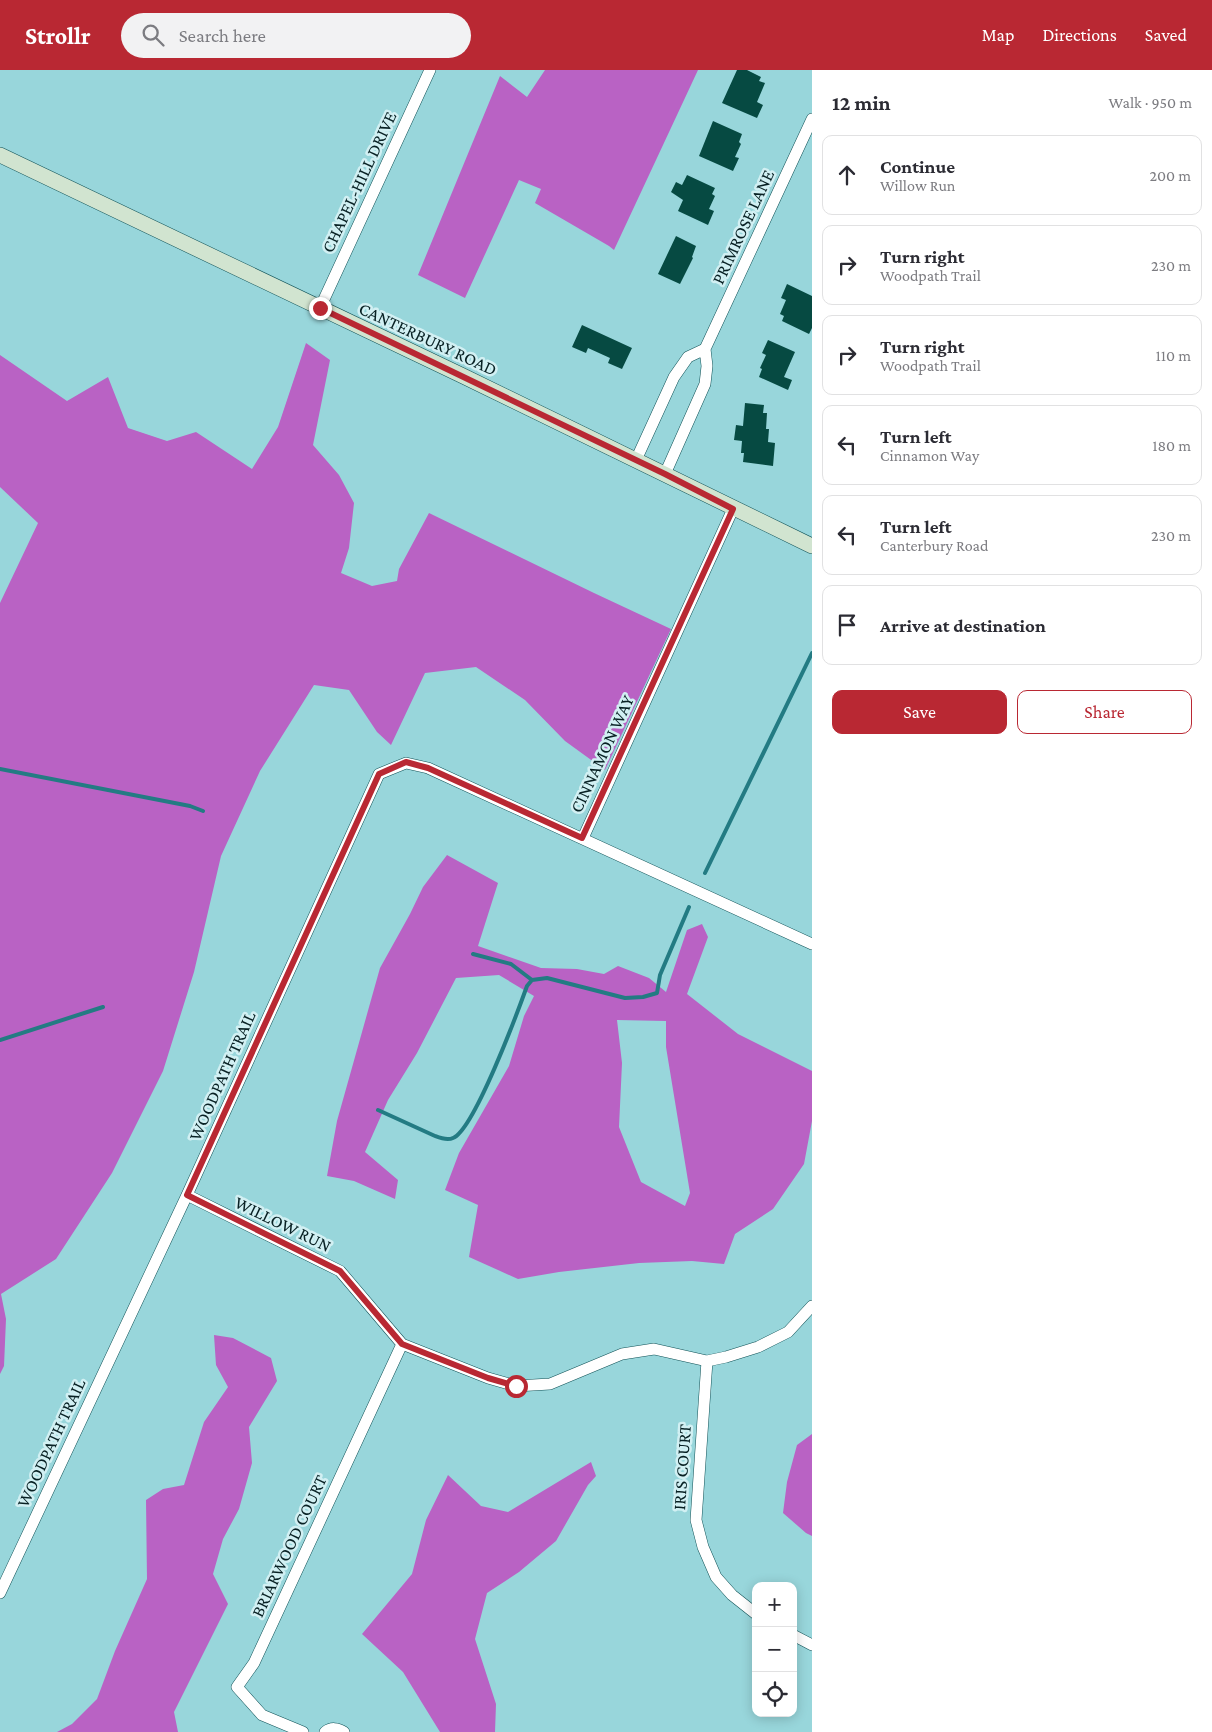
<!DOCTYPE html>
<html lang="en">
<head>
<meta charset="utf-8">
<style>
	:root { --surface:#fff; --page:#f2f2f3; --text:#2b2b33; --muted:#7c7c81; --line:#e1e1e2; --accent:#b92833 }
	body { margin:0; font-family:"Crimson Pro",serif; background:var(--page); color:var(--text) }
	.controls { position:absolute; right:15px; bottom:15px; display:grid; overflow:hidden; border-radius:10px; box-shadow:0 2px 12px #0003 }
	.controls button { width:45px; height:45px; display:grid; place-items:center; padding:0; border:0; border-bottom:1px solid var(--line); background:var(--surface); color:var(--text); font:25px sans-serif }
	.stop { position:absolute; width:15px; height:15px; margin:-11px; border:4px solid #b92833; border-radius:50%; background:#fff }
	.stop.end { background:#b92833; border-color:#fff; box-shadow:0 1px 5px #0008 }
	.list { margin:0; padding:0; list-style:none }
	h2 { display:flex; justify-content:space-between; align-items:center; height:65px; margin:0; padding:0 20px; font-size:21px }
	h2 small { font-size:16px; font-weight:400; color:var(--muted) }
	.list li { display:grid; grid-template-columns:32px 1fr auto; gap:15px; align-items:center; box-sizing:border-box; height:80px; margin:0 10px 10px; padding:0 10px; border:1px solid var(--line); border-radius:10px }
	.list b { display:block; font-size:19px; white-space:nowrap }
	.list p { margin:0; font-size:16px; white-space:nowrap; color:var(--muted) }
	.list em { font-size:16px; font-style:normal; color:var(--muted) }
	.actions { display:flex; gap:10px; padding:15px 20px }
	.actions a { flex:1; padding:11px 0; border:1px solid var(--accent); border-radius:10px; text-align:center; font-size:18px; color:var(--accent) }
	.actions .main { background:var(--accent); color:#fff }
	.icon { flex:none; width:28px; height:28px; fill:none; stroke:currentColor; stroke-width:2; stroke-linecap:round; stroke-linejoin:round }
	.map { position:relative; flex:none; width:812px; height:1662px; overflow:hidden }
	header { display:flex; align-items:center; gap:30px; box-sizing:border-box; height:70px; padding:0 25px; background:var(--accent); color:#fff }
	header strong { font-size:24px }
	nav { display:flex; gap:28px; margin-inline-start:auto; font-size:18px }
	.search { width:350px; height:45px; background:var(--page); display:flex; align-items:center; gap:12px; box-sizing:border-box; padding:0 18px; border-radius:28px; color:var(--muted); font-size:19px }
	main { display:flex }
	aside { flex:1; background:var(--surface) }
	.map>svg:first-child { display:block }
	.forest { fill:#b962c4; fill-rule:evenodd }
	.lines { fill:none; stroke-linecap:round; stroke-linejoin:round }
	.stream { stroke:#237b83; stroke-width:4 }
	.building { fill:#064a42 }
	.street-casing { stroke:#105257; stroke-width:12 }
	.secondary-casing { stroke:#105257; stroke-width:16 }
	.street { stroke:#fff; stroke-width:11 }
	.secondary { stroke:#d1e4d0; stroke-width:15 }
	.route { stroke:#b92833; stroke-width:6 }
	.labels { text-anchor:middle; stroke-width:5; stroke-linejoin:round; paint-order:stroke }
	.street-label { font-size:18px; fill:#082124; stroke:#d2f0f3 }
</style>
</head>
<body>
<header>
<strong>Strollr</strong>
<div class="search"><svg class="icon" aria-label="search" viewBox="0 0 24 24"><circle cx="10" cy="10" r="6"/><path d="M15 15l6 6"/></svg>Search here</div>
<nav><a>Map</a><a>Directions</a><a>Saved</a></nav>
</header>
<main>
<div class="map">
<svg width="812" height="1662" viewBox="0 0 812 1662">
	<rect width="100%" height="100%" fill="#98d6db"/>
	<path class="forest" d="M545,0H698L614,180L609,176L535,133L541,119L519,110L465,228L418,205L500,6L527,27Z
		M306,273L330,290L313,375L339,405L354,433L349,478L341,503L372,516L397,511L399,499L429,443L594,523L671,559L605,700L565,671L525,630L476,597L425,603L391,675L377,662L349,620L314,615L260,701L221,786L194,902L163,1001L112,1103L56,1189L1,1224L6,1249L4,1296L0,1304V533L38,453L0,417V285L67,331L108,307L128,358L167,371L196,362L252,399L278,357Z
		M447,785L498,813L478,876L541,898L577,899L604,904L618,896L649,908L666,922L687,860L702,854L708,867L687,924L738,964L812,1001V1051L804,1094L773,1139L735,1164L724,1194L692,1191L639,1193L559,1202L518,1209L469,1187L478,1135L445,1120L459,1083L509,996L524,946L534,926L499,905L456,908L417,983L388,1030L365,1082L398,1110L395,1129L354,1111L327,1106L337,1051L380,898L410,844L423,817ZM617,950L666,951V977L690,1123L685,1136L641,1112L619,1057L622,993Z
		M214,1265L233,1268L271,1288L277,1311L249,1357L252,1393L239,1439L223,1469L213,1504L228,1534L174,1642L178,1662H57L72,1654L97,1629L115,1581L147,1509L146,1430L163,1419L184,1415L204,1352L228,1317L216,1295Z
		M812,1364V1466L806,1463L783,1443L787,1412L797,1375Z
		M591,1392L596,1406L588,1415L556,1471L519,1502L487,1523L475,1569L496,1634L495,1662H440L403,1602L362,1564L412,1504L426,1450L448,1405L481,1436L508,1442Z"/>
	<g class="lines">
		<path class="stream" d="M0,699L190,736L203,741
			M705,803L812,583
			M473,884L511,894L532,910
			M0,970L103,937
			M378,1040L435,1066C440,1068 447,1071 453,1068C474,1060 518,941 527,916L532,910L547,908L625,928L643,927L657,923L660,905L689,837"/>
	</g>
	<path class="building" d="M737,0H747L761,7L759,11L765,13L757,32L763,35L757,48L722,33Z
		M713,51L742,64L739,72L741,74L735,87L739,88L733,101L699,86Z
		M687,105L715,118L712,124L715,126L709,139L714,141L708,155L678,141L683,130L671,122L676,112L682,115Z
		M676,166L696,176L692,187L693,188L680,214L658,204Z
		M787,214L812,226V258L809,264L782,251L784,246L780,244L786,230L781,228Z
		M582,255L632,278L622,299L608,293L610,288L588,278L586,283L572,277Z
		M768,270L795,282L784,307L792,310L788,320L759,307L762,299L760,298L766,285L762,283Z
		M745,333L764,335L763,343H767L766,359H769L768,372L775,373L773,396L743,392L744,383H741L742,371L734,370L736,355L743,356Z"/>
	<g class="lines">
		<g class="street-casing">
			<path id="street" d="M320,238L430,0
				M636,390L674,307L688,287L705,279
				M665,404L705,314L707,296L705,279L812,49
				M583,768L733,439
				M187,1125L340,1201L402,1274L488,1308L516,1316L550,1314L622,1284L654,1279L707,1291L726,1287L758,1277L788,1262L812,1236
				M707,1291L696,1450L703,1477L716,1507L732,1525L756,1544
				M0,1523L187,1125L379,704L406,693L428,698L812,874
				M793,1565L812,1575
				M303,1662L262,1645L237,1617L254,1593L402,1274
				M325,1662C331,1657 338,1658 344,1662"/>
		</g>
		<g class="secondary-casing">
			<path id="secondary" d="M0,85L461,305L812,476"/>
		</g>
		<use href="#street" class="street"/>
		<use href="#secondary" class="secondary"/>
	</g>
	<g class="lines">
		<path class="route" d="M320,238L665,404L733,439L582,768L428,698L406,692L379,704L187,1125L340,1201L402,1274L488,1308L516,1316"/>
	</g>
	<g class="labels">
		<g class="street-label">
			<text transform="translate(359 112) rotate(-65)" y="6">CHAPEL-HILL DRIVE</text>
			<text transform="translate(743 157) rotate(-65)" y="6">PRIMROSE LANE</text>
			<text transform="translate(428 269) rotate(25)" y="6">CANTERBURY ROAD</text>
			<text transform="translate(602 684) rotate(-65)" y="6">CINNAMON WAY</text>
			<text transform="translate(222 1006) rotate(-66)" y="6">WOODPATH TRAIL</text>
			<text transform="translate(283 1154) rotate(26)" y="6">WILLOW RUN</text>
			<text transform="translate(51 1373) rotate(-65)" y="6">WOODPATH TRAIL</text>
			<text transform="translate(682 1397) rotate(-86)" y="6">IRIS COURT</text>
			<text transform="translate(289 1476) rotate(-65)" y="6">BRIARWOOD COURT</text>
		</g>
	</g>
</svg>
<div class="controls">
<button>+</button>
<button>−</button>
<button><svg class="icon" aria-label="locate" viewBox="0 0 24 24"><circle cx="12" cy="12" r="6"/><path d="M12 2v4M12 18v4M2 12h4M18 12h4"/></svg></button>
</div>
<div class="stop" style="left:516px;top:1316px"></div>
<div class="stop end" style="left:320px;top:238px"></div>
</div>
<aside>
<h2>12 min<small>Walk · 950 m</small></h2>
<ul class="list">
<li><svg class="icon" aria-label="ahead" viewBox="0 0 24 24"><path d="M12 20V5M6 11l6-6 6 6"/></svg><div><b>Continue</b><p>Willow Run</p></div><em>200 m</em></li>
<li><svg class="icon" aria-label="right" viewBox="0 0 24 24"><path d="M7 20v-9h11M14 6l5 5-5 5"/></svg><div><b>Turn right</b><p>Woodpath Trail</p></div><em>230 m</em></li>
<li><svg class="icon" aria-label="right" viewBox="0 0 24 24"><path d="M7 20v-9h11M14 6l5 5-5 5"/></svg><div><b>Turn right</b><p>Woodpath Trail</p></div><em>110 m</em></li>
<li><svg class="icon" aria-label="left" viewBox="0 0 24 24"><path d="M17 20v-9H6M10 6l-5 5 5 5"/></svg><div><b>Turn left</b><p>Cinnamon Way</p></div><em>180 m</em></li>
<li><svg class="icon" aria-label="left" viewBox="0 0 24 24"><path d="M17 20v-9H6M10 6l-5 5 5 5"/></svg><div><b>Turn left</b><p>Canterbury Road</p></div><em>230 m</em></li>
<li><svg class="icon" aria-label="arrive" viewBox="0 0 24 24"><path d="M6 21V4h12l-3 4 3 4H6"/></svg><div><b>Arrive at destination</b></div></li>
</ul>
<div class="actions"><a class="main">Save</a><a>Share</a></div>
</aside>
</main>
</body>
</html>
